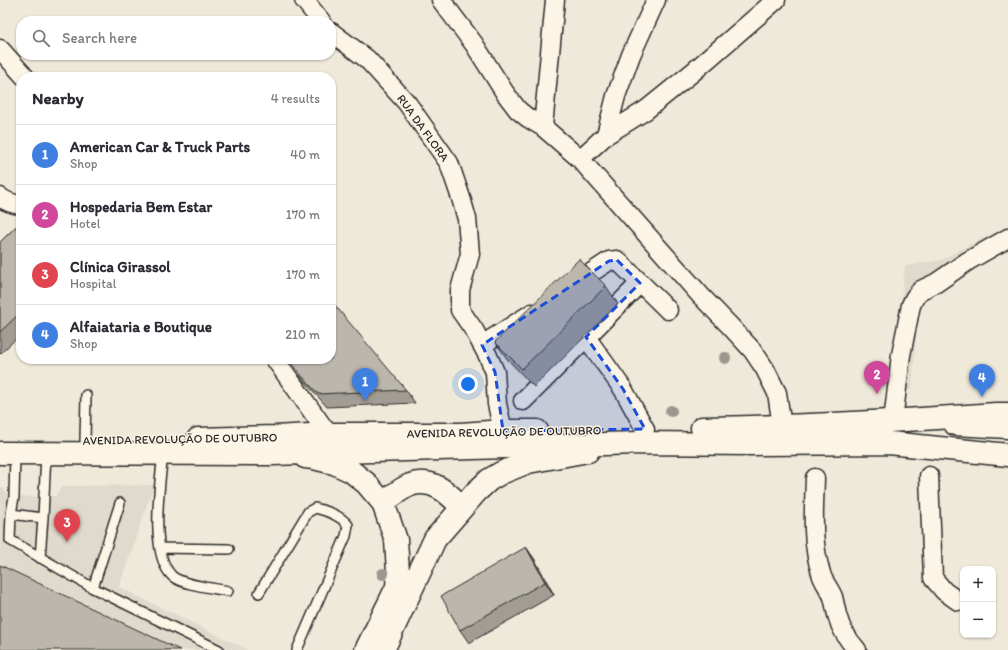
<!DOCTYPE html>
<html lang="en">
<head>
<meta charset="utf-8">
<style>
	:root { --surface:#fff; --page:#f2f2f3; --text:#2b2b33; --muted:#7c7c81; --line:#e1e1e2; --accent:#2b2b2b }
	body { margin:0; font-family:Itim,sans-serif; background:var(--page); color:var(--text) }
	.controls { position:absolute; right:12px; bottom:12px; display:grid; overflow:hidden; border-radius:8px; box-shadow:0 1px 3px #0004 }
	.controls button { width:36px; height:36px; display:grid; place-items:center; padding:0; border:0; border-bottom:1px solid var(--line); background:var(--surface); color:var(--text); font:20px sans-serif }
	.you { position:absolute; left:468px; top:384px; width:14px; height:14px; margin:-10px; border:3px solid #fff; border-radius:50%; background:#1a73e8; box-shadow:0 0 0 6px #1a73e833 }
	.badge { display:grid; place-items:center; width:26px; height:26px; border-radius:50%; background:var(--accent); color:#fff; font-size:13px; font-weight:700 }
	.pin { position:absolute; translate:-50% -33px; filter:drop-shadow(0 1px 2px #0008) }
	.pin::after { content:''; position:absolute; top:21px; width:14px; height:12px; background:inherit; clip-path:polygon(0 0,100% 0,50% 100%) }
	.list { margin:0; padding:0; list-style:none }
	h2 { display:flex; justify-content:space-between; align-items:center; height:52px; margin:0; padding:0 16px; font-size:17px }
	h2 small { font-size:13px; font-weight:400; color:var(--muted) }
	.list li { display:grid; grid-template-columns:26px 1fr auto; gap:12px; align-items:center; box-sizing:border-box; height:60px; padding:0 16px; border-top:1px solid var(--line) }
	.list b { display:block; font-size:15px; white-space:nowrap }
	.list p { margin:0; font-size:13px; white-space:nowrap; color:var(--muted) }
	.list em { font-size:13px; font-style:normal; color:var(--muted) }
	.icon { flex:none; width:22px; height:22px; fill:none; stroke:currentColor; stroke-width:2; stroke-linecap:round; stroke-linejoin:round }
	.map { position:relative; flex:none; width:1008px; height:650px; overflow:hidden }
	.search { position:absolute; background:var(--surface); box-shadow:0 1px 3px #0004; left:16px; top:16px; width:320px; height:44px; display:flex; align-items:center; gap:10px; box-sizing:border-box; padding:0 14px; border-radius:16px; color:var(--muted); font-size:15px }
	.panel { position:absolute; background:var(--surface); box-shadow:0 1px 3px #0004; left:16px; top:72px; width:320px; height:292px; border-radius:16px }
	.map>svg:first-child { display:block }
	.built { fill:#e0dacc }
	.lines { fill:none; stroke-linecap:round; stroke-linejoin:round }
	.service-casing { stroke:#2b2b2b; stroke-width:12 }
	.minor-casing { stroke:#2b2b2b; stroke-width:21 }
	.tertiary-casing { stroke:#2b2b2b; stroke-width:25 }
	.secondary-casing { stroke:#2b2b2b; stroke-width:25 }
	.primary-casing { stroke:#2b2b2b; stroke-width:25 }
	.service { stroke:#fcf5e5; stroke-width:9 }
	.minor { stroke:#fcf5e5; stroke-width:18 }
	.tertiary { stroke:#fcf5e5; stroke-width:22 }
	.secondary { stroke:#fcf5e5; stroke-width:22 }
	.primary { stroke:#fcf5e5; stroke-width:22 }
	.tree { fill:#9a978e }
	.wall { fill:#a29d94; stroke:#2b2b2b }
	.shaded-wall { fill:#848078; stroke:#2b2b2b }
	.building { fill:#bcb7ac; stroke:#2b2b2b }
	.marked { fill:#1d4ed8; fill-opacity:0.2; stroke:#1d4ed8; stroke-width:3; stroke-dasharray:8 5; stroke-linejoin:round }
	.labels { text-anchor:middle; stroke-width:3; stroke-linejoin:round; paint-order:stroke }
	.street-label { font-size:12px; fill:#2b2b2b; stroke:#fcf5e5 }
</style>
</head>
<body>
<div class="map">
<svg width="1008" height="650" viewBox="0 0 1008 650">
	<rect width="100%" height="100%" fill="#efe9da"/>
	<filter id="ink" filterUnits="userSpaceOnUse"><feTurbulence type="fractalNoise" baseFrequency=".025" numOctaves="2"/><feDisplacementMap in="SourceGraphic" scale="8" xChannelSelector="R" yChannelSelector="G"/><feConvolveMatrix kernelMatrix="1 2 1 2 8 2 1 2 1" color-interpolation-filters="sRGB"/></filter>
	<g filter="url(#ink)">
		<path class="built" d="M1008,226V240L925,285L918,305L912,390L891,388L905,266L941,260L975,242Z
			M154,485L119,587L248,650H0V487H2L9,496L14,497L55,496L62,486Z"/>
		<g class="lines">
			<g class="service-casing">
				<path id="service" d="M85,441L86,395
					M15,453L14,497L11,514L10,540L93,588L219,650
					M163,453C160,483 149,554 172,576C182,585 214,588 228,591
					M11,514L43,518L40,558
					M43,518L46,453
					M160,548L229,549
					M93,588L120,503
					M259,593L308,512L315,508C327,511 340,515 348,525L346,536L297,650"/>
			</g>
			<g class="minor-casing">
				<path id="minor" d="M304,0L321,21
					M441,0L474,44L505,93L518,110L528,118L543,127L580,159L701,296L731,327L753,351L765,369L777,393L782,426
					M331,32L367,59L407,103L449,163L461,198L467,219L470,254L460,290V310L474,330L488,356L495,372L497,404L503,431
					M0,49L25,77
					M543,127L555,0
					M606,135L616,96L631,55L656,0
					M580,159L606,135L646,110L693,72L776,0
					M0,197C6,202 13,204 21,205
					M571,286L609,261L617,260L668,310
					M586,337L623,389L645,429
					M482,345L532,313
					M275,359L328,434
					M523,401L640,283
					M893,421L901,355L911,305L915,297L921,290L936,283L968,261L1008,238
					M929,476L933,578L944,591L958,601
					M815,478C814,509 811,542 821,573C823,582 830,589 833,597C835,604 836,612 838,618C841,630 849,641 857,650"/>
			</g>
			<g class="tertiary-casing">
				<path id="tertiary" d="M305,457L314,458L334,463L351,471L366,483L383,503L396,540L398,572L397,587L366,650
					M383,503C391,497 400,489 410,485C432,477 448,493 462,507
					M383,650L435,539L476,492L489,480L501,473L528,462L588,451"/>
			</g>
			<g class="secondary-casing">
				<path id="secondary" d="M955,424L1008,427"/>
			</g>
			<g class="primary-casing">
				<path id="primary" d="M702,428C800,427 898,421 996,414H1008
					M198,439L275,437L328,434H461L503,431H537
					M0,453L272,454L639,443L750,444L889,443L1008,455"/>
			</g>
			<use href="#service" class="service"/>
			<use href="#minor" class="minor"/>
			<use href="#tertiary" class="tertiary"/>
			<use href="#secondary" class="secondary"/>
			<use href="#primary" class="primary"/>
		</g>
		<g class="tree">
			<circle cx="725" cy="358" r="6"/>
			<circle cx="671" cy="411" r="6"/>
			<circle cx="383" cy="574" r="6"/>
		</g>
		<path class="wall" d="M21,222V334L0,354V242Z
			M606,286L618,304L534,387L508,360L495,342Z
			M285,359H331L406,390L415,403L327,407Z
			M526,547L535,560L554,595L469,643L460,630Z"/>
		<path class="shaded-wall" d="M526,547L535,560L554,595L545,582Z"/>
		<path class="building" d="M21,222V312L0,332V242Z
			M579,259L606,286L522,369L495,342Z
			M333,303L406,390L318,394L287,359H331V304Z
			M526,547L545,582L460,630L441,596Z
			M0,565L180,650H0Z"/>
	</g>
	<path class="marked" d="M617,260L640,283L586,337L623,389L645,429L503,431L495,372L482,345L609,261Z"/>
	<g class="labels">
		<g class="street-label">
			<text transform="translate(423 128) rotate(54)" y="4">RUA DA FLORA</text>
			<text transform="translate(504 432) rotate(-1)" y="4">AVENIDA REVOLUÇÃO DE OUTUBRO</text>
			<text transform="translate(180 439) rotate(-1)" y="4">AVENIDA REVOLUÇÃO DE OUTUBRO</text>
		</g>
	</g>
</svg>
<div class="controls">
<button>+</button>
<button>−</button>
</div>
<div class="you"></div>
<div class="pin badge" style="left:365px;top:401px;background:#3f7fe0">1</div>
<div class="pin badge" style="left:877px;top:394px;background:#d1479c">2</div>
<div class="pin badge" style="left:67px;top:542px;background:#e0444e">3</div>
<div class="pin badge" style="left:982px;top:397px;background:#3f7fe0">4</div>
<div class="search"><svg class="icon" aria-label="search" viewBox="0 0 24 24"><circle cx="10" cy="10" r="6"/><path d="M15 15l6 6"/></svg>Search here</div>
<section class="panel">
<h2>Nearby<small>4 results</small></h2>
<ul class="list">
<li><span class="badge" style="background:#3f7fe0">1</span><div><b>American Car &amp; Truck Parts</b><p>Shop</p></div><em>40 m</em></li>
<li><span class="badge" style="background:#d1479c">2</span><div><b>Hospedaria Bem Estar</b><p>Hotel</p></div><em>170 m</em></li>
<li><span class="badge" style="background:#e0444e">3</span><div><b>Clínica Girassol</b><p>Hospital</p></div><em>170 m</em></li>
<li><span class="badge" style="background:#3f7fe0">4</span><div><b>Alfaiataria e Boutique</b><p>Shop</p></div><em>210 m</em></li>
</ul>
</section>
</div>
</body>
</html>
